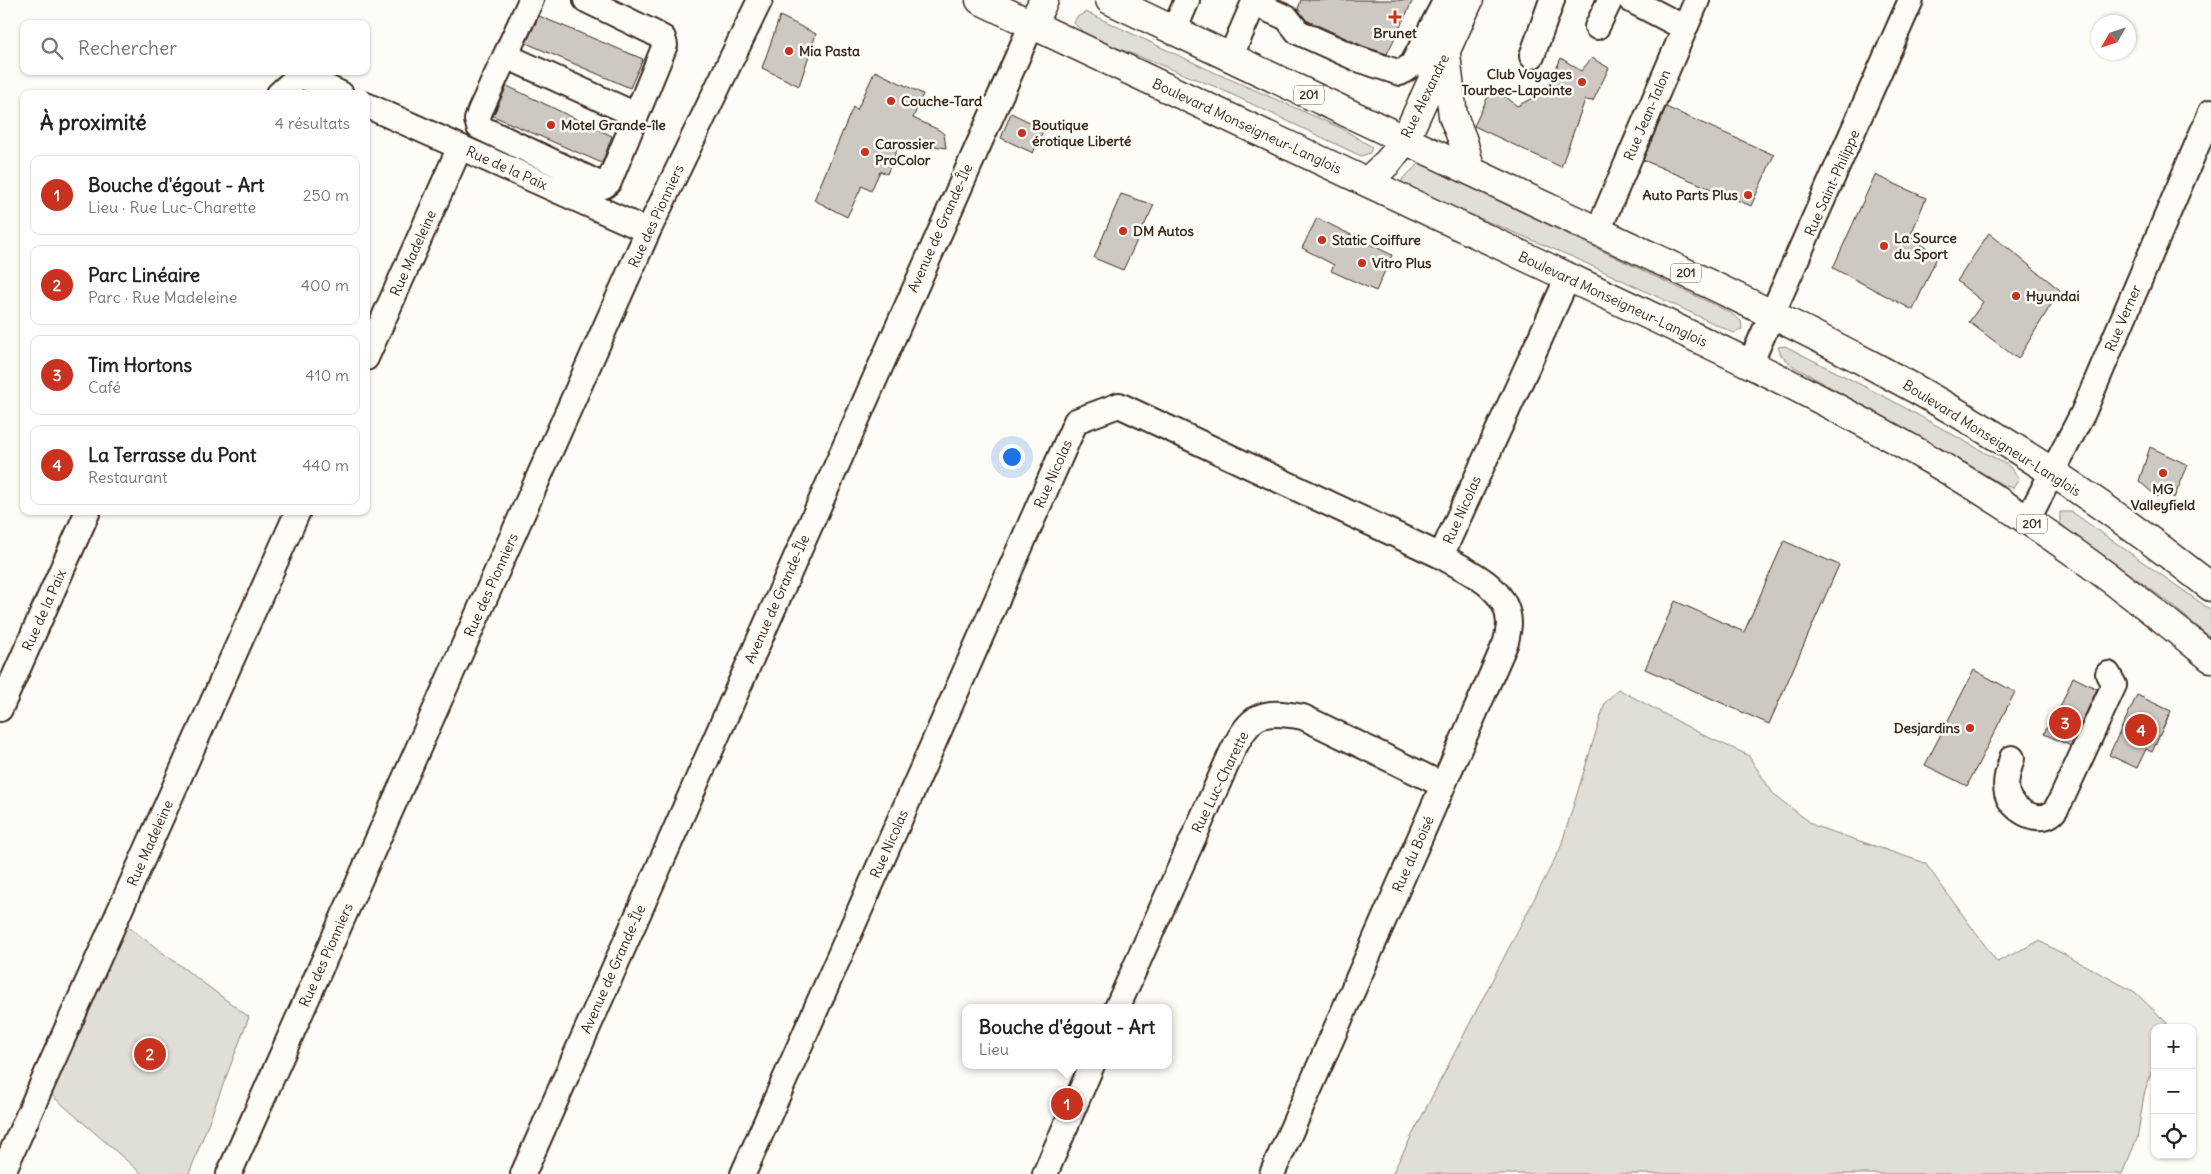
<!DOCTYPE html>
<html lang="fr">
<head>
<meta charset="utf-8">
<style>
	:root { --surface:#fff; --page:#f2f2f2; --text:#222; --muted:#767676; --line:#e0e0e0; --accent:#c8321e }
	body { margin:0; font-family:Delius,sans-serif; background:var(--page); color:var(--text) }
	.controls { position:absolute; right:15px; bottom:15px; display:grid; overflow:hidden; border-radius:10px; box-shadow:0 1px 4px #0004 }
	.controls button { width:45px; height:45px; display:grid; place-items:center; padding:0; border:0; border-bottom:1px solid var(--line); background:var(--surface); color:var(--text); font:25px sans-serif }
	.compass { position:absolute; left:2091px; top:15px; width:45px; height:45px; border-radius:50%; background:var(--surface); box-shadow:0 1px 4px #0004; rotate:231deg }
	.you { position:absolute; left:1011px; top:456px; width:18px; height:18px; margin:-12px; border:4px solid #fff; border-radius:50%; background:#1a73e8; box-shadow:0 0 0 8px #1a73e833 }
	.badge { display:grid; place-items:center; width:32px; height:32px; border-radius:50%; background:var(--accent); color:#fff; font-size:16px; font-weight:700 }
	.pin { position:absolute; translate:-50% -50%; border:2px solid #fff; box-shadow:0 1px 5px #0006 }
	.popup { position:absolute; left:962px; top:1004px; width:210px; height:65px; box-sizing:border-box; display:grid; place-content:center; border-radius:10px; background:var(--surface); filter:drop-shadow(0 1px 4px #0005); font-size:16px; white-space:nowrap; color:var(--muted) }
	.popup b { font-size:19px; color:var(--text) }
	.popup::after { content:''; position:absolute; left:50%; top:100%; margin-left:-10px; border:10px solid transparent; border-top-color:var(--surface) }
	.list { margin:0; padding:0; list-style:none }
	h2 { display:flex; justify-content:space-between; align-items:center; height:65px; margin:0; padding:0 20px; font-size:21px }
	h2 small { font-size:16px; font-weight:400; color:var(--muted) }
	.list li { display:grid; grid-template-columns:32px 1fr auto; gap:15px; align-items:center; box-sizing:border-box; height:80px; margin:0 10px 10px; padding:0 10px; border:1px solid var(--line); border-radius:10px }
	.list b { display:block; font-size:19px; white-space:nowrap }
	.list p { margin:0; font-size:16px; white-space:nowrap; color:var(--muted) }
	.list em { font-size:16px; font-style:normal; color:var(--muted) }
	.icon { flex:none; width:28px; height:28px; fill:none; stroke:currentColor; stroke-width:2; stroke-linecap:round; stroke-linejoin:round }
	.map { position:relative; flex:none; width:2211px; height:1174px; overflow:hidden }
	.search { position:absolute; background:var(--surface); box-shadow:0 1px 4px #0004; left:20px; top:20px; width:350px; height:55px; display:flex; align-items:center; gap:12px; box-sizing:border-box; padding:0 18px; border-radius:10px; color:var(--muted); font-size:19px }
	.panel { position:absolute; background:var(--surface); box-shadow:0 1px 4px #0004; left:20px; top:90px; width:350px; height:425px; border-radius:10px }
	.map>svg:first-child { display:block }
	.green { fill:#e1ded7; stroke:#8e847a }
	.building { fill:#cdc8c2; stroke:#3b2a1e }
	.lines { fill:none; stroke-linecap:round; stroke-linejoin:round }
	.minor-casing { stroke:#3b2a1e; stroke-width:28 }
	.major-casing { stroke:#3b2a1e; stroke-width:31 }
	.highway-casing { stroke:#3b2a1e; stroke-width:31 }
	.minor { stroke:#fdfcf7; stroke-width:24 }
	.major { stroke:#fdfcf7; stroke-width:28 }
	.highway { stroke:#fdfcf7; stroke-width:28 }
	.poi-dot { fill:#c8321e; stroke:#fdfcf7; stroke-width:2 }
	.labels { text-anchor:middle; stroke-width:5; stroke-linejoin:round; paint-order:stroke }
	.shield { fill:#fdfcf7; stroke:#75695f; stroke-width:1 }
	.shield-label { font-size:12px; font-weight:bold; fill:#3b2a1e }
	.poi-label { font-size:14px; font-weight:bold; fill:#3b2a1e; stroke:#fdfcf7; text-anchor:start }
	.street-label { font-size:14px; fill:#3b2a1e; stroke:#fdfcf7 }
</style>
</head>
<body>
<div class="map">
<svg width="2211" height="1174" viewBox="0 0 2211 1174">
	<rect width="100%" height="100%" fill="#fdfcf7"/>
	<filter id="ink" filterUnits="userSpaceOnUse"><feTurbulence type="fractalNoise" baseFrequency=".02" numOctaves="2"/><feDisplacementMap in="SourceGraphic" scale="10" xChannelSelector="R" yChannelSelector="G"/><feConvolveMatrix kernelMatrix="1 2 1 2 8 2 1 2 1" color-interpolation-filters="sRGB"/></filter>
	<g filter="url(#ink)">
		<path class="green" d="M1086,12L1218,74L1341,128L1372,147L1370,153L1361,156L1216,87L1087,36L1074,23L1077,17Z
			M1420,163L1729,312L1741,321L1742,329L1734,333L1575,258L1410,189L1401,183L1403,178Z
			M1785,346L1891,400L2009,466L2019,479L2013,488L2003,485L1793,366L1781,355L1778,347Z
			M2060,512H2072L2211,610V638L2167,601L2068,530L2060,523Z
			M1618,689L1703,735L1748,755L1774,795L1815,826L1925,863L1997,962L2039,941L2135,992L2167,1023L2166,1028H2155V1061L2144,1095L2137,1139L2122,1174H1392L1560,849L1605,703Z
			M123,923L249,1017L189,1174H142L48,1092Z"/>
		<path class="building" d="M1301,0H1413L1387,54L1363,46L1306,20L1298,9Z
			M539,16L643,59L630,88L526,43Z
			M780,16L816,34L799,86L762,68Z
			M1561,58L1581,71L1592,58L1609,68L1593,101L1585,100L1561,167L1474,126L1493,86L1517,106L1546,91Z
			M875,71L923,94L913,118L939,130L944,134L946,148L934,146L929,142L919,147L900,142L887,174L880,171L871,191L862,186L847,217L814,200L853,107L857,110Z
			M507,86L612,136L602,163L493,116Z
			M1666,107L1774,155L1751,206L1643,160Z
			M1011,113L1044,129L1033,153L1001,138Z
			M1875,175L1926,198L1910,237L1938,255L1913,310L1833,268Z
			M1121,194L1154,205L1123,270L1094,258Z
			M1317,218L1392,255L1376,291L1331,271L1334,265L1302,248Z
			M1989,233L2060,290L2018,359L1969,322L1983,302L1957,281Z
			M2150,447L2188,465L2174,498L2159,487L2157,497L2139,481Z
			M1784,541L1839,565L1769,724L1645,669L1675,601L1744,632Z
			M1974,670L2015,692L1967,786L1925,765Z
			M2073,677L2097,689L2071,746L2044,734L2054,710L2058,712Z
			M2137,695L2171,711L2152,752L2146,749L2137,768L2109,755Z"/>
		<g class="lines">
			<g class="minor-casing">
				<path id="minor" d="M531,0L480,111L477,120L479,127L604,186L609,182L665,45L663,38L652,32L586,0
					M1254,0L1269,10L1287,18L1298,32L1358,59L1400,73L1412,65L1446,0
					M1631,0L1685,28
					M1597,27L1610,0
					M1174,31L1187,0
					M506,56L636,115
					M1532,56L1552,0
					M1230,58L1255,0
					M279,94L300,75L341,94
					M366,105L648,231
					M1598,231L1697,0
					M366,358L460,147
					M1750,364L1911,0
					M2027,521L2083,413L2211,112
					M0,709L88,511
					M2012,758C2009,769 2004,781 2007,793C2011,809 2036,824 2051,814C2056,811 2059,803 2062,798L2114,685L2108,674
					M1117,1008L1232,752C1251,714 1261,709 1303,717L1443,785
					M2,1174L298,511
					M229,1174L648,231L760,0
					M523,1174L1032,24
					M743,1174L1076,421L1119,405L1441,556L1568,277
					M1045,1174L1092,1065
					M1272,1174L1506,642C1507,636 1509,629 1509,623C1508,587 1467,571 1441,556"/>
			</g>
			<g class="major-casing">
				<path id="major" d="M1032,24L1044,0
					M1446,54L1453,116L1463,141L1471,171
					M1367,182L1388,162L1405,140L1469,0"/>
			</g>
			<g class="highway-casing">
				<path id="highway" d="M980,0C1159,84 1337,168 1515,252C1657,319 1800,384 1936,463C2033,519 2125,587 2211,658
					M1110,0C1263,73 1416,145 1570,218C1672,266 1775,314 1875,367C1991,428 2108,506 2211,587"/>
			</g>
			<use href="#minor" class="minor"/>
			<use href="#major" class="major"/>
			<use href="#highway" class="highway"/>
		</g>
	</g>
	<g class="poi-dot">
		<path d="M1392.5 9.5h5v5h5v5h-5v5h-5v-5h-5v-5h5z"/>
		<circle cx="789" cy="51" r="5"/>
		<circle cx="1582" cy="82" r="5"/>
		<circle cx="891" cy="101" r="5"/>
		<circle cx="551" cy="125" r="5"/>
		<circle cx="1022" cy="133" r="5"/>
		<circle cx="865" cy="152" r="5"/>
		<circle cx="1748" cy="195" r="5"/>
		<circle cx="1123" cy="231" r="5"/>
		<circle cx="1322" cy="240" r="5"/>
		<circle cx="1884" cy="246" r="5"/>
		<circle cx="1362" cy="263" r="5"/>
		<circle cx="2016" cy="296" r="5"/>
		<circle cx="2163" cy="473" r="5"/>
		<circle cx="1970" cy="728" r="5"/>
	</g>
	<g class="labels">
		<g class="shield">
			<rect x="1294" y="85.5" width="30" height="19" rx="4"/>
			<rect x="1671" y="263.5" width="30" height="19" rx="4"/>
			<rect x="2017" y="514.5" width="30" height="19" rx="4"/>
		</g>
		<g class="shield-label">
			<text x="1309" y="99">201</text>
			<text x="1686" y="277">201</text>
			<text x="2032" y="528">201</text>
		</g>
		<g class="poi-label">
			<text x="1395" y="38" text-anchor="middle">Brunet</text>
			<text x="799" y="56">Mia Pasta</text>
			<text x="1572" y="79" text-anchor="end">Club Voyages<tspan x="1572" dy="16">Tourbec-Lapointe</tspan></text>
			<text x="901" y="106">Couche-Tard</text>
			<text x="561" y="130">Motel Grande-île</text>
			<text x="1032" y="130">Boutique<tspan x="1032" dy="16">érotique Liberté</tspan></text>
			<text x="875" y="149">Carossier<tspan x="875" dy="16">ProColor</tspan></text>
			<text x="1738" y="200" text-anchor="end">Auto Parts Plus</text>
			<text x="1133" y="236">DM Autos</text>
			<text x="1894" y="243">La Source<tspan x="1894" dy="16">du Sport</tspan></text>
			<text x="1332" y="245">Static Coiffure</text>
			<text x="1372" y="268">Vitro Plus</text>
			<text x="2026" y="301">Hyundai</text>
			<text x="2163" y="494" text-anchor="middle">MG<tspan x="2163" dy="16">Valleyfield</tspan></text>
			<text x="1960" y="733" text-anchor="end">Desjardins</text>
		</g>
		<g class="street-label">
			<text transform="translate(1425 96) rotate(-64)" y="5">Rue Alexandre</text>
			<text transform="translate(1647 115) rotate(-67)" y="5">Rue Jean-Talon</text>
			<text transform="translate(1247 126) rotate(25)" y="5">Boulevard Monseigneur-Langlois</text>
			<text transform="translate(507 168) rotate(24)" y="5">Rue de la Paix</text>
			<text transform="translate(1832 183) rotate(-66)" y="5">Rue Saint-Philippe</text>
			<text transform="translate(656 216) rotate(-65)" y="5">Rue des Pionniers</text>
			<text transform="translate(940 228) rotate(-66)" y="5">Avenue de Grande-Île</text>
			<text transform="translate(413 253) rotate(-66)" y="5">Rue Madeleine</text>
			<text transform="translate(1613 299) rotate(25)" y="5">Boulevard Monseigneur-Langlois</text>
			<text transform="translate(2123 318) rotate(-67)" y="5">Rue Verner</text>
			<text transform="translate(1992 438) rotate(32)" y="5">Boulevard Monseigneur-Langlois</text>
			<text transform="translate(1053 474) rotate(-66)" y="5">Rue Nicolas</text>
			<text transform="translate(1462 510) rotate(-66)" y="5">Rue Nicolas</text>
			<text transform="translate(491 585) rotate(-66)" y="5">Rue des Pionniers</text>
			<text transform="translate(777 599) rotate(-66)" y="5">Avenue de Grande-Île</text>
			<text transform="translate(44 610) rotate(-66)" y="5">Rue de la Paix</text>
			<text transform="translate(1220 782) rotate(-64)" y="5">Rue Luc-Charette</text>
			<text transform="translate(150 843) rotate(-66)" y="5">Rue Madeleine</text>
			<text transform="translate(889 844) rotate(-66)" y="5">Rue Nicolas</text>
			<text transform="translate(1413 854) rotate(-66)" y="5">Rue du Boisé</text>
			<text transform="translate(326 955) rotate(-66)" y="5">Rue des Pionniers</text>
			<text transform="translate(613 969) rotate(-66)" y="5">Avenue de Grande-Île</text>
		</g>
	</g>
</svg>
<div class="controls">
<button>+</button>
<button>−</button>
<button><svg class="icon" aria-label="locate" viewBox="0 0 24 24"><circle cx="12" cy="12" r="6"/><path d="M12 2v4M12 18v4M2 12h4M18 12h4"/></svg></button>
</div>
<svg class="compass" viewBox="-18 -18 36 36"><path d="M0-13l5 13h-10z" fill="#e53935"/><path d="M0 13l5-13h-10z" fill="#767676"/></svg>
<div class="you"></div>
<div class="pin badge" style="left:1067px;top:1104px">1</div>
<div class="popup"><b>Bouche d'égout - Art</b>Lieu</div>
<div class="pin badge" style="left:150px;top:1054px">2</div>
<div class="pin badge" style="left:2065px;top:723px">3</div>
<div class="pin badge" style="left:2141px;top:730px">4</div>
<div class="search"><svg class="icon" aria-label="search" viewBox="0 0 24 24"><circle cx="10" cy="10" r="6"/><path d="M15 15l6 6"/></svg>Rechercher</div>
<section class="panel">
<h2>À proximité<small>4 résultats</small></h2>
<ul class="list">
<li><span class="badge">1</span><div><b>Bouche d'égout - Art</b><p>Lieu · Rue Luc-Charette</p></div><em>250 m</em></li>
<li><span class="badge">2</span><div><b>Parc Linéaire</b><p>Parc · Rue Madeleine</p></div><em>400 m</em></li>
<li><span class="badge">3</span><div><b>Tim Hortons</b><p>Café</p></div><em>410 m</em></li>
<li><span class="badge">4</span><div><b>La Terrasse du Pont</b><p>Restaurant</p></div><em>440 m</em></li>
</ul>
</section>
</div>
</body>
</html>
